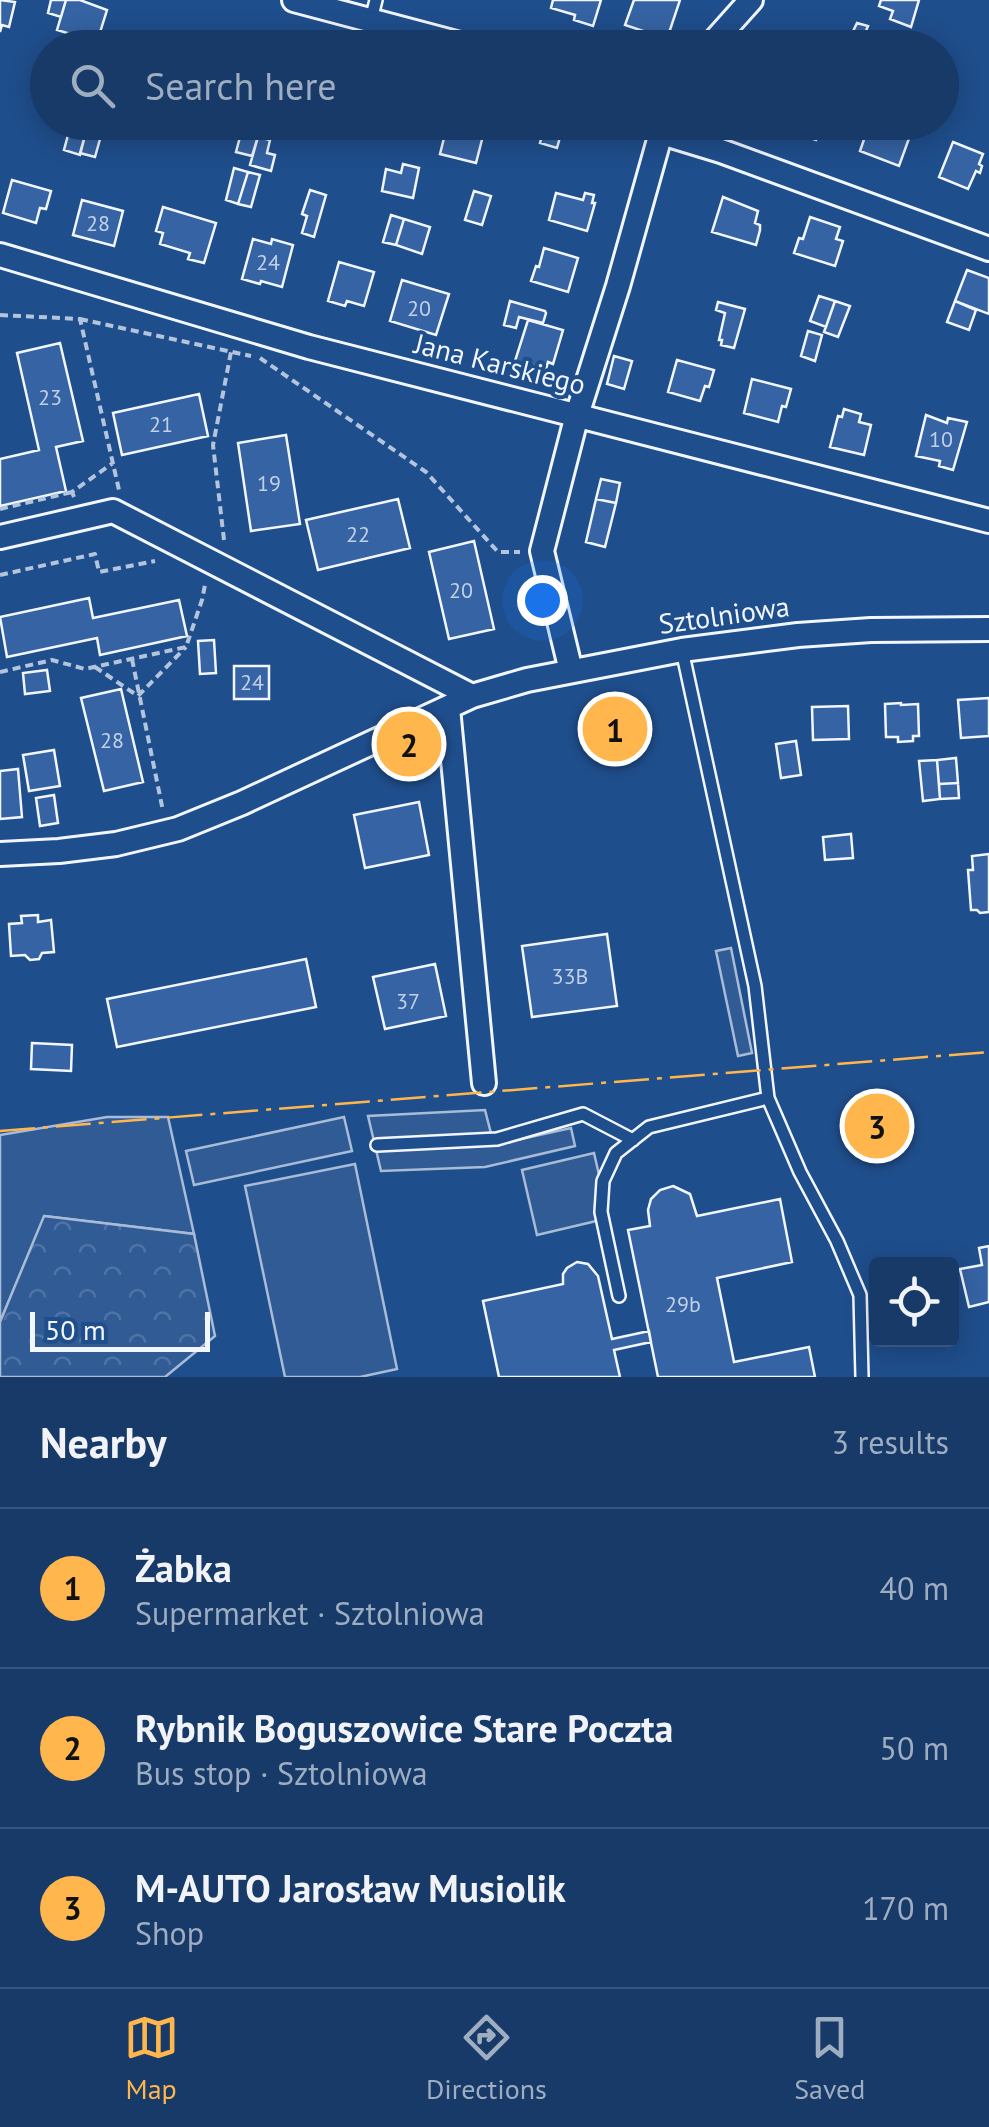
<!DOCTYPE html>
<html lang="en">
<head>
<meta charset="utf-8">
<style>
	:root { --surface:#173a69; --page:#244571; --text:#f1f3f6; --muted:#9eadc0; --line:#36547d; --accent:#ffb74d }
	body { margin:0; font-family:"PT Sans",sans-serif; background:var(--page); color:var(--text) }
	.controls { position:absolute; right:30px; bottom:30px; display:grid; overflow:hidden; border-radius:10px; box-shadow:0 5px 25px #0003 }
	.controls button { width:90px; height:90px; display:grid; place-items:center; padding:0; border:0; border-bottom:2px solid var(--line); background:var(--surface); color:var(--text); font:50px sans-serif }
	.scale { position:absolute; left:30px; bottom:25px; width:180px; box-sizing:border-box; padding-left:10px; border:5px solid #f2f6ff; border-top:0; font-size:28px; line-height:35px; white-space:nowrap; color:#f2f6ff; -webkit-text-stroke:8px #1f4e8c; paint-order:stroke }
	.you { position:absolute; left:542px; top:600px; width:35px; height:35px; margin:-25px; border:8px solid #fff; border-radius:50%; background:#1a73e8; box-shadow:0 0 0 15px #1a73e833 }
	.badge { display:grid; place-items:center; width:65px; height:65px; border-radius:50%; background:var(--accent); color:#111; font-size:32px; font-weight:700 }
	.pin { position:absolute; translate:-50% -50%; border:5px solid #fff; box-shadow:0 2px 10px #0006 }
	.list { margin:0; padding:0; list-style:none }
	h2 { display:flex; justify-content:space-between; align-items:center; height:130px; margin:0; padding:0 40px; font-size:42px }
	h2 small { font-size:32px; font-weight:400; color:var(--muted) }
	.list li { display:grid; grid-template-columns:65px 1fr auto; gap:30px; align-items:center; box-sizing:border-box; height:160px; padding:0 40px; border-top:2px solid var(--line) }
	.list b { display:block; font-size:38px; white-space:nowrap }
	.list p { margin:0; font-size:32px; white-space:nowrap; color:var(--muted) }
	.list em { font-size:32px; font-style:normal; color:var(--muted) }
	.icon { flex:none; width:55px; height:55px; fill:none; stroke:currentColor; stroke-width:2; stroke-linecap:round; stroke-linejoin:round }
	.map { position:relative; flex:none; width:989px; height:1377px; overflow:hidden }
	.search { position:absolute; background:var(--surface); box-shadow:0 5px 25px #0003; left:30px; right:30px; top:30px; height:110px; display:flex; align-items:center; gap:25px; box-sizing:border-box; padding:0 35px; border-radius:55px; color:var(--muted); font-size:38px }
	.sheet { height:610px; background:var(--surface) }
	nav { display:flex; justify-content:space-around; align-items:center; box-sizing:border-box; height:140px; border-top:2px solid var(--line); background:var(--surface); font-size:28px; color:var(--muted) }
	nav a { display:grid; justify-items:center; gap:5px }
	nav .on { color:var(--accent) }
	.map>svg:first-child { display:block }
	.built { fill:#305b95; stroke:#a8bbd7; stroke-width:2.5 }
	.forest { fill:url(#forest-crowns); stroke:#a8bbd7; stroke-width:2.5 }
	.building { fill:#3563a3; stroke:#f2f6ff; stroke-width:2.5 }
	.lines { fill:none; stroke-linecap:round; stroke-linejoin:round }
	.lane-casing { stroke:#f2f6ff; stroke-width:16 }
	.street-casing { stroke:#f2f6ff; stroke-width:28 }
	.path { stroke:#b3c4dc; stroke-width:4; stroke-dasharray:8 5; stroke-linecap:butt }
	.lane { stroke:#1f4e8c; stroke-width:11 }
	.street { stroke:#1f4e8c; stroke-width:22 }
	.power { stroke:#ffb74d; stroke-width:2.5; stroke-dasharray:35 8 5 8; stroke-linecap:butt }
	.labels { text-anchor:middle; stroke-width:8; stroke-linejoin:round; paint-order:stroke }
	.number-label { font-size:22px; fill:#c3d1e8 }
	.street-label { font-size:28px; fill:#f2f6ff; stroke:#1f4e8c }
</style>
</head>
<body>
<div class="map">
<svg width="989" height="1377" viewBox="0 0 989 1377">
	<defs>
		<pattern id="forest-crowns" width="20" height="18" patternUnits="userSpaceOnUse" patternTransform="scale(2.5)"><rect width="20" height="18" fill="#305b95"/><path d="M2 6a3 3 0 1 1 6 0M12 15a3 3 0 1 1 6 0" fill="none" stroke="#4e73a5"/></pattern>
	</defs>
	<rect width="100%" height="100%" fill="#1f4e8c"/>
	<path class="built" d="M731,948L752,1053L738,1056L716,951Z
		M485,1110L494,1145L571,1128L575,1146L485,1167L381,1171L368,1116Z
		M107,1117H168L194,1234L45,1216L0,1322V1135Z
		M344,1117L352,1151L194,1185L186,1151Z
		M594,1153L609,1218L537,1235L522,1170Z
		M355,1164L397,1369L360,1377H285L245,1186Z"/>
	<path class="forest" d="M44,1216L194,1234L215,1336L165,1377H0V1322Z"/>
	<path class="building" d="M0,0L15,2L9,27L2,25L0,32Z
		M51,0H66L61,17L48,13Z
		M66,0H80L107,10L97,42L57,30Z
		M553,0H601L593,26L574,20L575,15L551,8Z
		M634,0H680L667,39L625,25Z
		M881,0H919L911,27L890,19L893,11L879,6Z
		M857,23L868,26L863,38L875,42L874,48L846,46Z
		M221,38L255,48H218Z
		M244,122L262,123L252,156L236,152Z
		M289,122H324L321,132Z
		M448,122L486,124L476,163L440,154Z
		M546,122L564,123L557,148L540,143Z
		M778,122H823L816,140L787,130L788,126Z
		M870,122H915L899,166L860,151Z
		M71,124L87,128L80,155L64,150Z
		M87,128L102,132L95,157L80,153Z
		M258,137L270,140L267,153L275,155L271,171L250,165Z
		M953,142L983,154L979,164L982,166L980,173L976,171L968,189L939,177Z
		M403,164L419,168L413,198L382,191L386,169L401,173Z
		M234,168L248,172L238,204L226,200Z
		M248,172L260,175L251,207L238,204Z
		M12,180L51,191L46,209L40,208L36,223L3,213Z
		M310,190L326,195L314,237L302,233L307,216L302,214Z
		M474,191L491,196L482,225L465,220Z
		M556,193L583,200L585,193L594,195L592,203H595L587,231L549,220Z
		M723,197L758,211L755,223L760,225V230L756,245L712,232Z
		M82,200L123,211L114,246L73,235Z
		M163,207L216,223L204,263L188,259L190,253L160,244L163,233L156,231Z
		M391,215L404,219L396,245L383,242Z
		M810,217L840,227L836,239L843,241L835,266L794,253L799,238L803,239Z
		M404,219L430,227L422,254L396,245Z
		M253,239L271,244L272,239L293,245L282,287L261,281L260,284L242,279Z
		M544,248L578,258L568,292L531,281L536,266L539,267Z
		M339,262L374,272L364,306L347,301L345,306L328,301Z
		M967,270L989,278V314L955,301Z
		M402,280L449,294L436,335L390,321Z
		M819,296L835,301L826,327L810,321Z
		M510,301L545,311L546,313L543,323L519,317L516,328L504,325Z
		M835,301L850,306L838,337L824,332Z
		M955,301L976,310L969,330L947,322Z
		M718,302L745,309L734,348L721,345L722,340H719L725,313L716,310Z
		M528,320L563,330L553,364L548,362L546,369L515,361Z
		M808,331L822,335L815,361L801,356Z
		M60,343L83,441L56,447L66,491L0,506V459L39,450L17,353Z
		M614,356L632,361L624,389L607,384Z
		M677,360L714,370L709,387L705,386L700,401L668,392Z
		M752,379L791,389L786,407L782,406L778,422L744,413Z
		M199,394L208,436L122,455L113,413Z
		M844,409L861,414L859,422L871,425L864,455L830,447L838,416L842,417Z
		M926,415L947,423L948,418L967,422L953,470L939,466L940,461L916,456Z
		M286,435L300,524L251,531L238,443Z
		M601,479L620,483L616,503L596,499Z
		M398,499L410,548L318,570L306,520Z
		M596,499L616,503L605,547L586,542Z
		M474,541L494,629L449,639L429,552Z
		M89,598L93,618L179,600L187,636L100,655L97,638L7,657L0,617Z
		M214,640L216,673L200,674L198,641Z
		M234,666H269V699H234Z
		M47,670L50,691L25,694L23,673Z
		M121,689L143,782L104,791L81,698Z
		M989,698V736L961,738L958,700Z
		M622,700L630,753L609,757L600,704Z
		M901,703V705L918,704L919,736H913V741L898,742V737H886L885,704Z
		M848,706L849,739L813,740L812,707Z
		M796,741L801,775L781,778L776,744Z
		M54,750L60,786L29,791L23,755Z
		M956,758L958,783L939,784L937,760Z
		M937,760L940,799L923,801L919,761Z
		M18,769L22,817L0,819V771Z
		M958,783L959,798L940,799L939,784Z
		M54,795L58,823L40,826L36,798Z
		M419,802L429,855L365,868L354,815Z
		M851,834L853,858L825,860L823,837Z
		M989,854V912L980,913L977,910H971L968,870H973L972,856Z
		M38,915V922L51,920L54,952L42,953L39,959L30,960L25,955L11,956L9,924L22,923L21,916Z
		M607,934L617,1006L532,1017L522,946Z
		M306,959L316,1007L117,1047L107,999Z
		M435,964L446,1016L385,1029L373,977Z
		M32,1043L72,1045L71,1071L31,1069Z
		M892,1099L900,1147L862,1153L855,1105Z
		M673,1186L690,1194L697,1216L780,1199L792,1262L717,1278L734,1362L809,1347L815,1377H658L628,1230L650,1226L648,1210L651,1199L660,1190Z
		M989,1246V1302L969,1307L960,1269L982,1265L979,1248Z
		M577,1262L588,1264L598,1276L612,1339L649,1331L651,1342L614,1350L620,1377H499L483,1301L563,1284V1274L567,1268Z"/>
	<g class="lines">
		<g class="lane-casing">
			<path id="lane" d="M371,20L376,0
				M682,650L755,986L768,1098L800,1172L837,1241L860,1295L862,1377
				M377,1145L497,1139L583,1114L633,1140
				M619,1296L601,1212L603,1181L616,1153L649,1127L768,1098"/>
		</g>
		<g class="street-casing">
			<path id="street" d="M294,0L475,48
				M708,48L751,0
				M662,133L721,151L989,249
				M0,255L309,347L989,521
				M0,537L113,511L472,696
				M571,671L542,551L577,415L618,286L664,122
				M448,708L484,1083
				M0,854L59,851L116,844L178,829L242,803L472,696L527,680L682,650L798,635L871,630L989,629"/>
		</g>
		<path class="path" d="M0,315L80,319L119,490
			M80,319L251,356
			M260,358L426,472L498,552H520
			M74,497L72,492L113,463
			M0,509L72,492
			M224,540L213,445L231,352
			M0,575L95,554L99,572L155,561
			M132,659L163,811
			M95,667L138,696L186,647
			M0,672L52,660L85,669L186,647L202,600L205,585"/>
		<use href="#lane" class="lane"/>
		<use href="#street" class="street"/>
		<path class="power" d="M0,1131L989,1052"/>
	</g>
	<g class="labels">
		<g class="number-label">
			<text x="98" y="231">28</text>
			<text x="268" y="270">24</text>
			<text x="419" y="316">20</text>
			<text x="50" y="405">23</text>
			<text x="161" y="432">21</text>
			<text x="941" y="447">10</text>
			<text x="269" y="491">19</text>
			<text x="358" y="542">22</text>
			<text x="461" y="598">20</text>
			<text x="252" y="690">24</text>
			<text x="112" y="748">28</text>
			<text x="570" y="984">33B</text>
			<text x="408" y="1009">37</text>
			<text x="683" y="1312">29b</text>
		</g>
		<g class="street-label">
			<text transform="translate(500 364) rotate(14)" y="10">Jana Karskiego</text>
			<text transform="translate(724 615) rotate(-8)" y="10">Sztolniowa</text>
		</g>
	</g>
</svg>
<div class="controls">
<button><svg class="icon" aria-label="locate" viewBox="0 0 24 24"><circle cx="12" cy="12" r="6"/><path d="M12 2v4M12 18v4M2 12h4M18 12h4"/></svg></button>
</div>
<div class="scale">50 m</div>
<div class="you"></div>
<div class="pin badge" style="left:615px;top:729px">1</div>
<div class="pin badge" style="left:409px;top:744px">2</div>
<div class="pin badge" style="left:877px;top:1126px">3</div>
<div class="search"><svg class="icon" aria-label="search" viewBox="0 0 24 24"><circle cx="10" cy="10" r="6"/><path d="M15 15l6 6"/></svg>Search here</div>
</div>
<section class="sheet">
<h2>Nearby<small>3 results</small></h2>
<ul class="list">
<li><span class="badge">1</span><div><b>Żabka</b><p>Supermarket · Sztolniowa</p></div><em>40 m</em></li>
<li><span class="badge">2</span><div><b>Rybnik Boguszowice Stare Poczta</b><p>Bus stop · Sztolniowa</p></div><em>50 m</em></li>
<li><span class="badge">3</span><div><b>M-AUTO Jarosław Musiolik</b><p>Shop</p></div><em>170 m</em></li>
</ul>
</section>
<nav>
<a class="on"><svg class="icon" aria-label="map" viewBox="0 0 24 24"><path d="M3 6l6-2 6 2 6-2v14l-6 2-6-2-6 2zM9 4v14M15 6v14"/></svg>Map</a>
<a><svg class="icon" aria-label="directions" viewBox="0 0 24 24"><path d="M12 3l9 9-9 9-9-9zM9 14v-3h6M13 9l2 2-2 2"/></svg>Directions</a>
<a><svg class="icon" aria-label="saved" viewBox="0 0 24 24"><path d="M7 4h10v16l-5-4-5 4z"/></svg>Saved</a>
</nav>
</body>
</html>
